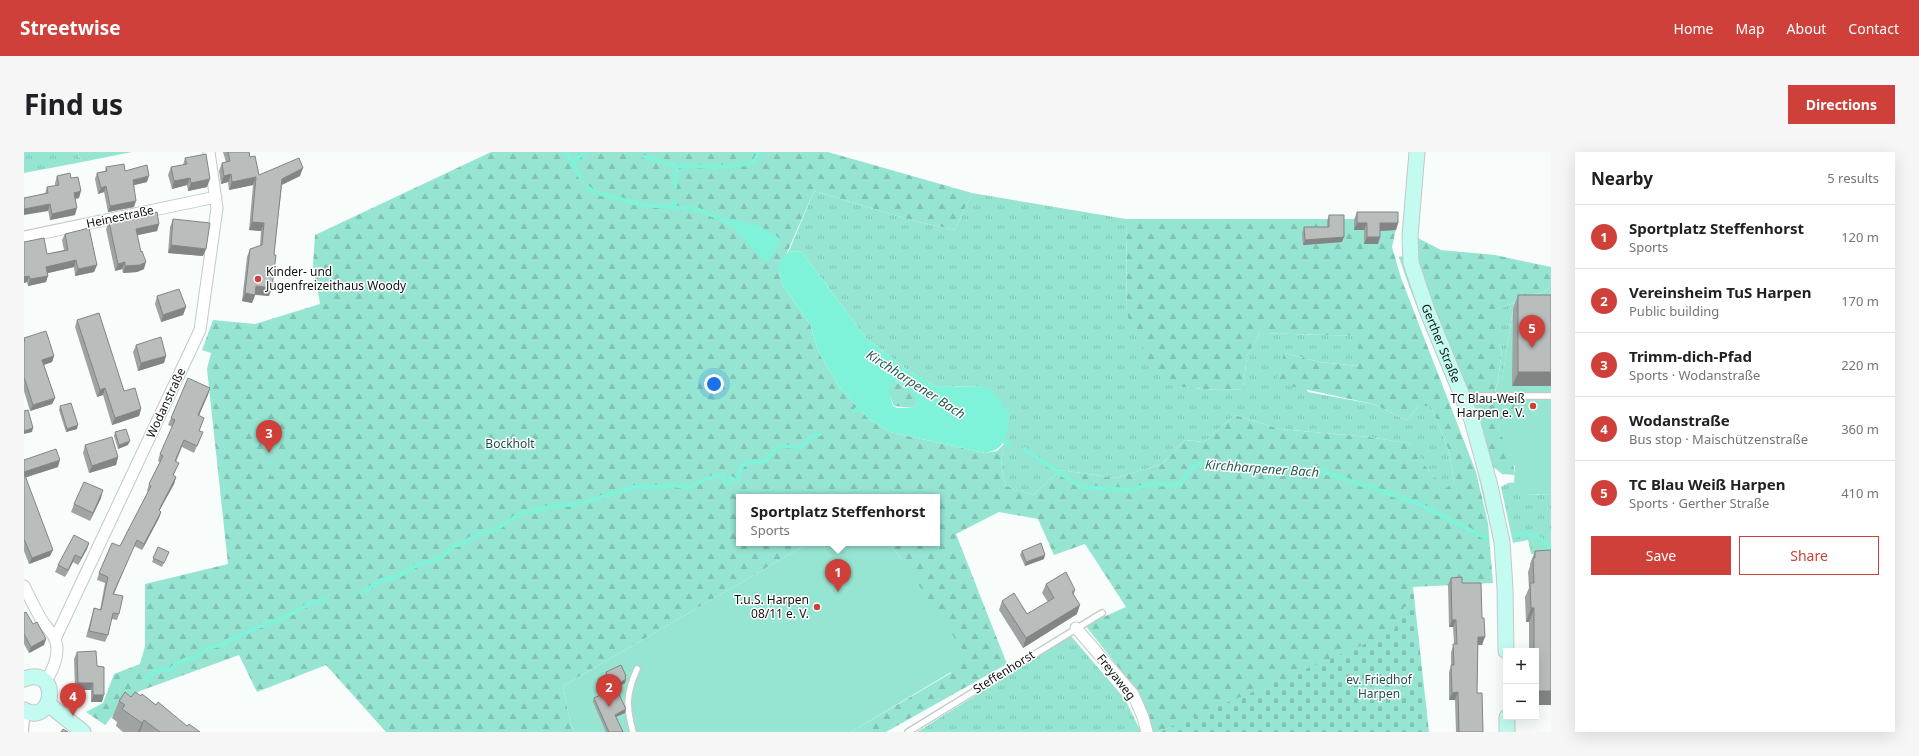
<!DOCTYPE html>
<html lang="en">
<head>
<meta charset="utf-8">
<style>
	:root { --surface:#fff; --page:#f6f6f6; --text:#202124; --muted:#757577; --line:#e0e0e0; --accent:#ce4039 }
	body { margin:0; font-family:"Noto Sans",sans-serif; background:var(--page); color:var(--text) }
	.controls { position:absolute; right:12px; bottom:12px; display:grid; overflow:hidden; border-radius:0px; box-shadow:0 4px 16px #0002 }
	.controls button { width:36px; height:36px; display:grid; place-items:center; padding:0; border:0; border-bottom:1px solid var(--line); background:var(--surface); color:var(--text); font:20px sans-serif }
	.you { position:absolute; left:690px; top:232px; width:14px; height:14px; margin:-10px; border:3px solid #fff; border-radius:50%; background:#1a73e8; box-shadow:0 0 0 6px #1a73e833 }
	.badge { display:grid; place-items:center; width:26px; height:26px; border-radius:50%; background:var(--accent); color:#fff; font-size:13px; font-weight:700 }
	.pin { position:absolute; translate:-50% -33px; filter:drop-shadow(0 1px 2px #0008) }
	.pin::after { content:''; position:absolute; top:21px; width:14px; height:12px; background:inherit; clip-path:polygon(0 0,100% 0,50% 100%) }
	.popup { position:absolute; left:712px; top:342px; width:204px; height:52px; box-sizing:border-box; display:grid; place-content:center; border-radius:0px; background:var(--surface); filter:drop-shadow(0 1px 3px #0005); font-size:13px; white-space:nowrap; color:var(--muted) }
	.popup b { font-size:15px; color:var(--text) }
	.popup::after { content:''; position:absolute; left:50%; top:100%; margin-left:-8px; border:8px solid transparent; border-top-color:var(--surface) }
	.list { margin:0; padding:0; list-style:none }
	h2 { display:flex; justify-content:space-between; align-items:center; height:52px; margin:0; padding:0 16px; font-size:17px }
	h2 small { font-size:13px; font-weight:400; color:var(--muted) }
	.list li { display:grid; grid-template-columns:26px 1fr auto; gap:12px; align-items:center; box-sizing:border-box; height:64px; padding:0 16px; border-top:1px solid var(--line) }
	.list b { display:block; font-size:15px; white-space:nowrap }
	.list p { margin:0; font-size:13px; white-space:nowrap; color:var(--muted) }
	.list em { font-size:13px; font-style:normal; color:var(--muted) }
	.actions { display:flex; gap:8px; padding:12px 16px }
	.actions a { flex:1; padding:9px 0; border:1px solid var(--accent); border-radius:0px; text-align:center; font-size:14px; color:var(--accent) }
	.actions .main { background:var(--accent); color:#fff }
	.map { position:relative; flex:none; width:1527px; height:580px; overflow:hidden; border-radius:0px }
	header { display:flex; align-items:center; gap:24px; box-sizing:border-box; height:56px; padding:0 20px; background:var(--accent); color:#fff }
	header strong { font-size:19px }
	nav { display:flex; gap:22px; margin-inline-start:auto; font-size:14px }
	.intro { display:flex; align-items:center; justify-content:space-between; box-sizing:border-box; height:96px; padding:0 24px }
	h1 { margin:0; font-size:28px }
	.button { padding:10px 18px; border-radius:0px; background:var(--accent); color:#fff; font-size:14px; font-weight:700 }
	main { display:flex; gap:24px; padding:0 24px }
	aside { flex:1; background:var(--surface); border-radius:0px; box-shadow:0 4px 16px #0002 }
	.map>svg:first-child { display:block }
	.grass { fill:url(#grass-tufts) }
	.forest { fill:url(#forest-firs) }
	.cemetery { fill:url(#cemetery-stones) }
	.garden { fill:#96e5d2 }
	.water { fill:#7ef3d9; fill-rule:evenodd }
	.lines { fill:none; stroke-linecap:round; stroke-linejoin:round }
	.stream { stroke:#7ef3d9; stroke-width:4 }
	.lane-casing { stroke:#c4c9c8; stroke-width:8 }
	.street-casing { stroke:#c4c9c8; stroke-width:13 }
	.secondary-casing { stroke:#c4c9c8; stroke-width:17 }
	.lane { stroke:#fff; stroke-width:5.5 }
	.street { stroke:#fff; stroke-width:11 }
	.secondary { stroke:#c3fbf1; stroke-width:15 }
	.wall { fill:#9fa3a3 }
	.shaded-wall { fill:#828584 }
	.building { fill:#b9bebd; stroke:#828584 }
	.poi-dot { fill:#ce4039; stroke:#fff; stroke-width:1.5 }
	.labels { text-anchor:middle; stroke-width:3; stroke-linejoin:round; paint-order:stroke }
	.street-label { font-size:12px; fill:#111212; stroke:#fff }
	.poi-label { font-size:12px; fill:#111212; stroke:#fff; text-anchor:end }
	.park-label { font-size:12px; fill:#1d5046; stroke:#fff }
	.water-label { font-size:13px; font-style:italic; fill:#285b50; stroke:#fff }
</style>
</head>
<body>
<header>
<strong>Streetwise</strong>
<nav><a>Home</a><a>Map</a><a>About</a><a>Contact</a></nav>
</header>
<div class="intro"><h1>Find us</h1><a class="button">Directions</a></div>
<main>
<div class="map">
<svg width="1527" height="580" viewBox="0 0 1527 580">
	<defs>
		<pattern id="grass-tufts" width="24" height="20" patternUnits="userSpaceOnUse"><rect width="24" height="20" fill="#96e5d2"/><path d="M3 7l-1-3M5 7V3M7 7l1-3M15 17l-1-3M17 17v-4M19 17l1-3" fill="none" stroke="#80c3b3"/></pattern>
		<pattern id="forest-firs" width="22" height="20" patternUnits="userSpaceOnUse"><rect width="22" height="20" fill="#96e5d2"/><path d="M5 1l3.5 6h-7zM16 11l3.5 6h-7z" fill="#80c3b3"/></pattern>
		<pattern id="cemetery-stones" width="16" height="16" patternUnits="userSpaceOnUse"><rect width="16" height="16" fill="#96e5d2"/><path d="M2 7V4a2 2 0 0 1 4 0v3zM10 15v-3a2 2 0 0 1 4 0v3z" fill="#80c3b3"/></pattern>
	</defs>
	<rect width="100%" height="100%" fill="#f8fdfc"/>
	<path class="grass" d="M0,0H53L58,10L0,21Z
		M790,39L890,69L931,78L948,41L1102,67L1103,163L1153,235L1195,238L1219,237L1223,204L1236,181L1335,184V214L1296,210L1260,201L1284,240L1349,252L1383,268L1395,254H1407L1425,299L1430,330L1421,338L1402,315L1388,292L1345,285L1256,277L1211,263L1180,290L1161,288L1138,312L1092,326L1036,318L1009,343L982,334C977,319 976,306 981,290L958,234L913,235L882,217L842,186L778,100L765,99Z
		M1379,104L1383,119L1441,266L1465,361L1463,362C1455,328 1450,293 1437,261C1416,209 1392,158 1375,105Z
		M1527,135V157H1489L1478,229L1474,228L1478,197L1474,191V157L1519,140Z
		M1493,330L1500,332V342L1527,343V402H1507L1504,388L1489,391L1477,335L1484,331Z
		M1047,484L1101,547L1117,580H893Z"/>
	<path class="forest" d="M467,0H804L948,41L931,78L890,69L790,39L755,119L759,134L786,172L795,201L816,236L844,266L866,280L961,301L973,299L981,291C976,306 977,319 982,334L1009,343L1036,318L1092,326L1138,312L1161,288L1180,290L1211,263L1256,277L1345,285L1389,292L1402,315L1421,337L1430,330L1425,299L1407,254H1395L1383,268L1349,252L1252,231L1260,201L1296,210L1334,214V184L1236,181L1223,204L1219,237L1195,238L1153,235L1126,211L1103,163L1102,67H1374L1368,95L1377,126L1452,320L1464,371L1469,431L1389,435L1370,480L1363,488L1134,580H1128L1114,540L1061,473L1102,455L1061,392L1030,403L1014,367L975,360L932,382L983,512L862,580H827L927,521L878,408L865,391H913V345H715V391H785L539,534L547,573L551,580H362L302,513L233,540L215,503L116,539L102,548L81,573L62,560L79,551L90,522L116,512L121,494V432L204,412L183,217L187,201L178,198L189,168L231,172L296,152L289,113L291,83Z
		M1394,86L1417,98L1471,103L1527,115V135L1519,140L1474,157V191L1478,197L1474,228L1471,239L1492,249V259L1474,274C1478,286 1491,311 1491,323L1478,322L1467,313L1408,157L1393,107Z
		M871,229L891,242L893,253L889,256L870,254L866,244V235Z"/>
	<path class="cemetery" d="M1389,435L1405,580H1134L1369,480Z"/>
	<path class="garden" d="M53,0H108L58,10Z
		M1489,157H1527V343L1500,342V332L1490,330L1491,315L1487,310L1474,274L1481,262L1491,259L1492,249L1471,240L1474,228H1478Z
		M244,278L255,323L247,324L236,280Z
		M785,391H865L878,408L942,503L927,520L827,580H551L547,573L539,534Z"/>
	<path class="water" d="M696,66C717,69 741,72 757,88L747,107L742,110L710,76L701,72Z
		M765,99L778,100L842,186L882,217L913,235L958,234L969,239L986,263C982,282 984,297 961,301L866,280L844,266L816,236L795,201L786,172L759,134L755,119V111ZM872,229L890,242L893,253L889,256H873L869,254L866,244V235Z"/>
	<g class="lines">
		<path class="stream" d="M542,0L557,26
			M621,5L653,14
			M549,12L553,6L562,0
			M562,34L570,40L618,53L673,57L700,68
			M651,35L653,14L698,15L729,11L735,1
			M649,48V55
			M829,260L834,256L838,257
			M977,288L986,293
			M1000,297L1057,335L1108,338L1126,332L1155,333L1172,312L1259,315L1294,318L1393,351L1462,386
			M1491,384L1504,381L1518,388L1525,396H1527
			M338,441L357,428L375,424L391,414L417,406L430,394L437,392L456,381L469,379L499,360H508L518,356L558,351L610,335H638L650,333L664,336C671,332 692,322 699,323L700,330L703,332L707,326L713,329C716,325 714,320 717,316C723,306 733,312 742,309C753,293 758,293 777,296L785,286L796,282
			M120,528L134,518H146C153,511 161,505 171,506C176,498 191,493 200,493L206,487L217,484L233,475L255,468L288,451L301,448"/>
		<g class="lane-casing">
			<path id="lane" d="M1439,244H1527
				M1,580L3,559
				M609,580C602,554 602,542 613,517
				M884,580L1078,461"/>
		</g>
		<g class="street-casing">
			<path id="street" d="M0,85L192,45
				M0,434C6,446 12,459 19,470C22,475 26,478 29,483C38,498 30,517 21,530
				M1052,476L1109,542L1119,565L1123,580
				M31,487L176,178L193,56L185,0"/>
		</g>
		<g class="secondary-casing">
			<g id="secondary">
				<path id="s1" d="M1393,0L1386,84L1387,111L1403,158L1448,268L1466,334L1478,390L1481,436L1482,499"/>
				<path d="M0,527C38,513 30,575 0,558"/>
				<path d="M24,552L59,580"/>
				<path d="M1483,565V580"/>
			</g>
		</g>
		<use href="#lane" class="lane"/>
		<use href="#street" class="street"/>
		<use href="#secondary" class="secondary"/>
	</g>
	<path class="wall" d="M199,0H225L226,5L235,23L276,24L258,33L245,144L231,143L228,151L218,149L223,105L226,97L236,94L237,79L225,78L229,33L205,38L204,30L197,32L195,19L198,11L202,10Z
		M161,6L183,35L164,39L163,33L148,37L144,23L147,15L159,13Z
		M82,15L101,19L123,30L110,33V55L84,60L80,40L74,42L71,27L73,21L81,19Z
		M33,24L47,26L55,46L52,47L51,63L26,68L21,42L23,35L31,34V31Z
		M1333,60L1374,71L1372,78L1356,79V85L1354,92H1340V78H1330V68Z
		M1305,63L1318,90L1279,93L1278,81L1280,75H1303V69Z
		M116,64L135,72L133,79L113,83L120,117L113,120L99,121L98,117L91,119L82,77L85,70L88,69L89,67Z
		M149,67L179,104L144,101L146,75Z
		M41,82L73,113L70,120L51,124L50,115L24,121L22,130L4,134L3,130L0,131V90L23,102L40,98L38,88Z
		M1494,143H1527L1488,234L1489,157Z
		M133,144L162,155L159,163L137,170L131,152Z
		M53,168L100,239L117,257L115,264L88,273L79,243L73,245L51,175Z
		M0,186L30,204L28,210L20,213L31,246L28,252L6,259L0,239Z
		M112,193L142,204L140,211L114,219L109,200Z
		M186,236L175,264L180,266L175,279L176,287L170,301L158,295L152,310V318L149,324L152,325L150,332L135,359L137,360L135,366L118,398L110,394L89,442L95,462L93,468L87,467L84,483L81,490L62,485L68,463L70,456L76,458L81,431L73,428L75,421L96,394L124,340L123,339L125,332L136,310L134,309L136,302L149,275L144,273L147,266Z
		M36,254L53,277L42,280L35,258Z
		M91,280L104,293L94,297L90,284Z
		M61,293L94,305L92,313L65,321L59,301Z
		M0,308L34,315L2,325L26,404L5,412L0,399Z
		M77,346L66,369L47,360L50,352Z
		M65,391L63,397L54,413L49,410L41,425L31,420L34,413Z
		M134,395L145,400L138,415L128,410Z
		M998,399L1020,407L1001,414L996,403Z
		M1511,399L1527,553H1512V499H1505V470H1502L1501,445L1505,436L1504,420L1506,414V412Z
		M1427,426L1438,431L1458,493H1454L1453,541L1459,580H1432L1431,548H1425V520L1427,514V500L1430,492L1429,475H1425L1424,433Z
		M1022,432L1051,438L1050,442L1053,462L999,496L975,458L978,449L1003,462L1024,450L1018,441Z
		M0,461L9,472L22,487L20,493L5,501L0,492Z
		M53,500L73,514L78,550H67V538H51L50,507Z
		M582,520L602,524L601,531L592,536L601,561L592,565L599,580H582L569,550L570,546L578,543L573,531L574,527L581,524Z
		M117,544L132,553L163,574L176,580H99L92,574L93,570L88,566L95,549L107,545Z"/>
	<path class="shaded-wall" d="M279,16L276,24L255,34L258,27Z
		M207,22L204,30L197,32L200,24Z
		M125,24L123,30L106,34L109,28Z
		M232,25L229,33L205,38L208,30Z
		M166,26L163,33L148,37L150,29Z
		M186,27L183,35L164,39L167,31Z
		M82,34L80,40L74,42L77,36Z
		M57,39L55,46L48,47L50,41Z
		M112,49L110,55L84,60L86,54Z
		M26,52L24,59L0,63V57Z
		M53,56L51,63L26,68L28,62Z
		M228,70L240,71L237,79L225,78Z
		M1333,71H1343L1340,78H1330Z
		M1356,71H1374L1372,78L1354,79Z
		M135,72L133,79L110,84L112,77Z
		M1320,85L1318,90L1279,93L1281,88Z
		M1343,85H1356L1354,92H1340Z
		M147,93L182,97L179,104L144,101Z
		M52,108L50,115L20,122L22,115Z
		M101,110L98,117L91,119L94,112Z
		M122,110L120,117L113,120L99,121L101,114Z
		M73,113L70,120L51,124L54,117Z
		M5,124L3,130L0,131V125Z
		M24,124L22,130L4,134L6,127Z
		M232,134L248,136L245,144L229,142Z
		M221,141L231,143L228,151L218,149Z
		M162,155L159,163L137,170L139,163Z
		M30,204L28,210L16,214L18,208Z
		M142,204L140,211L114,219L117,211Z
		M1494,220H1527V234H1488Z
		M81,236L79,243L73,245L76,238Z
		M186,236L184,243L172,270L174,263Z
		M31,246L28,252L6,259L9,253Z
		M117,257L115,264L88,273L91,266Z
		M54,273L53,277L42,280L43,277Z
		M9,276L8,280L0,282V279Z
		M106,289L104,293L94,297L95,293Z
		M94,305L92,313L65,321L68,314Z
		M36,308L34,315L0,326V320Z
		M152,325L150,332L132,365L135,358Z
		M79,338L77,346L66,369L69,361Z
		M137,360L135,366L118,398L120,392Z
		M113,388L110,394L87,449L89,442Z
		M65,391L63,397L54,413L57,406Z
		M29,398L26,404L5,412L8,406Z
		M51,403L49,410L41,425L44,418Z
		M1021,403L1020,407L1001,414L1002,410Z
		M1056,453L1053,462L999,496L1002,486Z
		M1507,456H1510L1505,470H1502Z
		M1428,468H1432L1429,475H1425Z
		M1454,485H1461L1458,493H1452Z
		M22,487L20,493L5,501L7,495Z
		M602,527L601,531L590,538L591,534Z
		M54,531H69L67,538H51Z
		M1512,539H1527V553H1512Z
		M1434,540L1431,548H1425L1428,541Z
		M69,543H80L78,550H67Z
		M602,557L601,561L589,566L591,563Z
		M120,568L116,580H114L118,571Z"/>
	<path class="building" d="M204,0H225L226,5L231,4L235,23L275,6L279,16L258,27L250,103H252L248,136L232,134L231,143L221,141L226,97L238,93L240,71L228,70L232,25L208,30L207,22L200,24L198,11L206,9Z
		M182,2L186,27L167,31L166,26L150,29L147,15L163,12L161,6Z
		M100,12L101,19L123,13L125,24L109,28L112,49L86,54L82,34L77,36L73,21L83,19L82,15Z
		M46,21L47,26L54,25L57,39L50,41L53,56L28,62L26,52L0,57V46L24,41L23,35L35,33L33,24Z
		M133,60L135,72L112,77L117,100L118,99L122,110L116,113L101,114V110L94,112L85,70L89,69V67L115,62L116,64Z
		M1333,60H1374V71H1356V85H1343V71H1333Z
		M1305,63H1320V85L1281,88L1280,75H1305Z
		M149,67L186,71L182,97L147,93Z
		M65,76L73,113L54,117L52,108L22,115L24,124L6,127L5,124L0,125V90L20,86L23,102L44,98L41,82Z
		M155,137L162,155L139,163L133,144Z
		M1494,143H1527V220H1494Z
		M75,161L100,239L111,236L117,257L91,266L81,236L76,238L53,168Z
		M22,179L30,204L18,208L31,246L9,253L0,225V189H1L0,186Z
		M137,185L142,204L117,211L112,193Z
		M164,226L186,236L174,263L180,266L175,279L179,280L173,294L160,288L151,309L155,311L149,323L152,325L135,358L137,360L120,392L113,388L89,442L99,444L95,462L89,461L84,483L65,479L70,456L77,458L84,425L75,421L88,391L96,394L127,334L125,332L139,304L136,302L151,268L147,266Z
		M47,251L54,273L43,277L36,254Z
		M4,258L9,276L0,279V259Z
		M102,277L106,289L95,293L91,280Z
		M88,285L94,305L68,314L61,293Z
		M32,297L36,308L0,320V308Z
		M0,321L29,398L8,406L0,387Z
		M60,330L79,338L69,361L50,352Z
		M50,383L65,391L57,406L51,403L44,418L34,413Z
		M1017,391L1021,403L1002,410L998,399Z
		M134,395L145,400L140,411L129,406Z
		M1527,398V539H1512V499H1510V456H1507L1506,431H1510L1509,406H1511V399Z
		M1042,420L1051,438L1048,440L1056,453L1002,486L978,449L990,441L1003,462L1030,446L1022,432Z
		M1438,425V431H1457L1458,466H1460L1461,485H1454L1453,541H1458L1459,580H1435L1434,540L1428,541L1427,513H1430L1429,492H1433L1432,468H1428L1427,426Z
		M2,460L9,472L13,470L22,487L7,495L0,482V461Z
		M72,499L73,514L80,515V543H69V531H54L53,500Z
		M597,513L602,524H601L602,527L591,534L602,557L591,563L599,580H585L570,546L581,541L574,527L583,523L582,520Z
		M101,540L107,545L111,540L117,544L118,542L132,553L134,550L163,574L165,572L176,580H136L120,568L118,571L98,557L101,553L95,549Z
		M39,577L44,580H37Z"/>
	<g class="poi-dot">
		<circle cx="234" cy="127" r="4"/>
		<circle cx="1509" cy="254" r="4"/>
		<circle cx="793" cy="455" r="4"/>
	</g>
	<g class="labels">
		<g class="street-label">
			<text transform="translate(96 65) rotate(-12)" y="4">Heinestraße</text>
			<text dy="4" stroke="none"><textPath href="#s1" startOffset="197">Gerther Straße</textPath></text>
			<text transform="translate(142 251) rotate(-65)" y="4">Wodanstraße</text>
			<text transform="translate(980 520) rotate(-32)" y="4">Steffenhorst</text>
			<text transform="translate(1092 525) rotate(52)" y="4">Freyaweg</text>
		</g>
		<g class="poi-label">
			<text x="242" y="124" text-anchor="start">Kinder- und<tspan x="242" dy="14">Jugenfreizeithaus Woody</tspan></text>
			<text x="1501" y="251">TC Blau-Weiß<tspan x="1501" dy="14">Harpen e. V.</tspan></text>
			<text x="785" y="452">T.u.S. Harpen<tspan x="785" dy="14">08/11 e. V.</tspan></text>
		</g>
		<g class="park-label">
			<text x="486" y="296">Bockholt</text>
			<text x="1355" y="532">ev. Friedhof<tspan x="1355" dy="14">Harpen</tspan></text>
		</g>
		<g class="water-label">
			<text transform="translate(892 232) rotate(33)" y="5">Kirchharpener Bach</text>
			<text transform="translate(1238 316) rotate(4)" y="5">Kirchharpener Bach</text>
		</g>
	</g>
</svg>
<div class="controls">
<button>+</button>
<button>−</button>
</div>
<div class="you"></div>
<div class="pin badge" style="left:814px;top:440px">1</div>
<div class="popup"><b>Sportplatz Steffenhorst</b>Sports</div>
<div class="pin badge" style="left:585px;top:555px">2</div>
<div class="pin badge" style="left:245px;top:301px">3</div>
<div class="pin badge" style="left:49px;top:564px">4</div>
<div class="pin badge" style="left:1508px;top:196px">5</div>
</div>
<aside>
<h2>Nearby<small>5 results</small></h2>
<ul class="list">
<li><span class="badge">1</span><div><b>Sportplatz Steffenhorst</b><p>Sports</p></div><em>120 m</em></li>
<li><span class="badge">2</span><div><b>Vereinsheim TuS Harpen</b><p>Public building</p></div><em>170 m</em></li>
<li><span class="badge">3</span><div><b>Trimm-dich-Pfad</b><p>Sports · Wodanstraße</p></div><em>220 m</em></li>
<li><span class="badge">4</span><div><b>Wodanstraße</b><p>Bus stop · Maischützenstraße</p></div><em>360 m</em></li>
<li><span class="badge">5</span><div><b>TC Blau Weiß Harpen</b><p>Sports · Gerther Straße</p></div><em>410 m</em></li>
</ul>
<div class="actions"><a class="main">Save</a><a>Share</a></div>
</aside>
</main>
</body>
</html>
